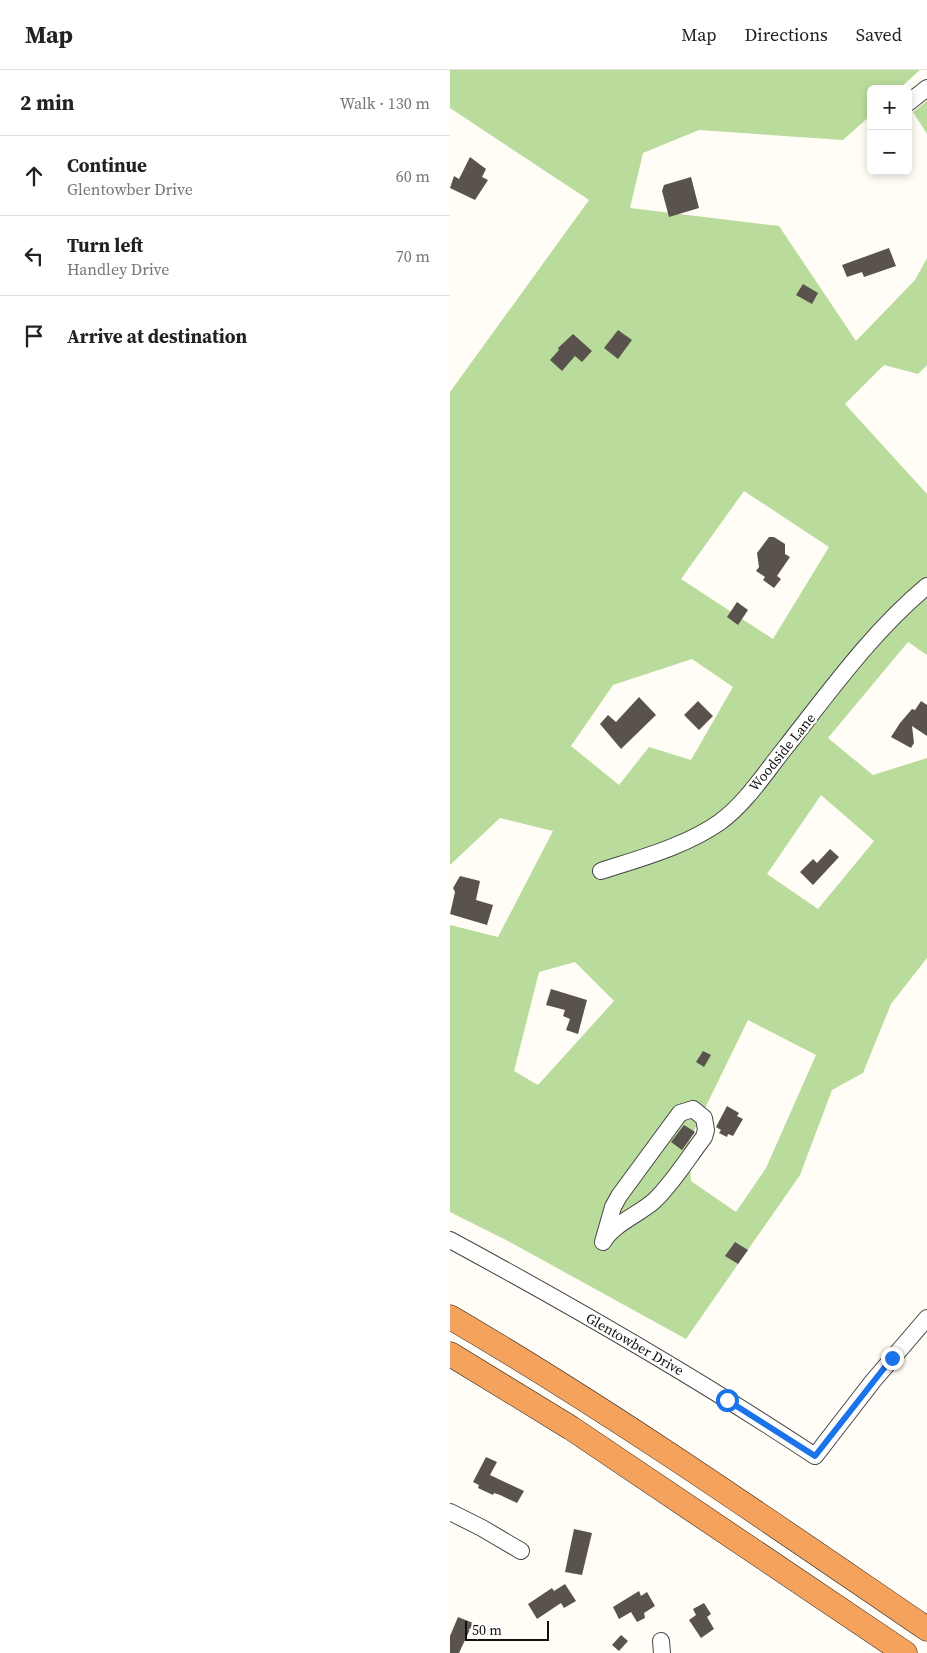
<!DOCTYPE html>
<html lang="en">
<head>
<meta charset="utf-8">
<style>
	:root { --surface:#fff; --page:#f6f6f6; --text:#222; --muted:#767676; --line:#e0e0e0 }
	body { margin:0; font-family:"Source Serif 4",serif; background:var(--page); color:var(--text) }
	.controls { position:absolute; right:15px; top:15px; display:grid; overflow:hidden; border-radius:8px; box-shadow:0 2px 8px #0003 }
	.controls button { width:45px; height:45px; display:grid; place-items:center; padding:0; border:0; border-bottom:1px solid var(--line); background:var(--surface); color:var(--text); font:25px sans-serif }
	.scale { position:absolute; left:15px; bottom:12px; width:84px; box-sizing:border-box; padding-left:5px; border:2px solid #111; border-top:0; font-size:14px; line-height:18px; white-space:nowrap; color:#111; -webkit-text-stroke:4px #fff; paint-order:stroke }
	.stop { position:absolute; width:15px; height:15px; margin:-11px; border:4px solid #1a73e8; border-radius:50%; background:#fff }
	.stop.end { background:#1a73e8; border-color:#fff; box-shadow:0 1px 5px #0008 }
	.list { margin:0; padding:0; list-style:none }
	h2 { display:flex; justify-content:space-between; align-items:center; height:65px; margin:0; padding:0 20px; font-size:21px }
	h2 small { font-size:16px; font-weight:400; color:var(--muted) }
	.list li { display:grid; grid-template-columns:32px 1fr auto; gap:15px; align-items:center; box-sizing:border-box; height:80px; padding:0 20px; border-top:1px solid var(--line) }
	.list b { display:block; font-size:19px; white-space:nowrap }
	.list p { margin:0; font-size:16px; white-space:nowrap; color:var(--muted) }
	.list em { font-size:16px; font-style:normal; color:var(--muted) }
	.icon { flex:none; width:28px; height:28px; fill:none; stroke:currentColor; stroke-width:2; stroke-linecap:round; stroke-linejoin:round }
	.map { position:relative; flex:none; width:477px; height:1583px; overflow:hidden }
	header { display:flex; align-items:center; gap:30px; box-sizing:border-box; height:70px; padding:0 25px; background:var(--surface); border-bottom:1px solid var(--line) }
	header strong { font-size:24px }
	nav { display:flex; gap:28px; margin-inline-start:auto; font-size:18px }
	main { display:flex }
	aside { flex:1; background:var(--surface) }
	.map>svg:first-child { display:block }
	.forest { fill:#b9dc9c; fill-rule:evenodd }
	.building { fill:#5a524d }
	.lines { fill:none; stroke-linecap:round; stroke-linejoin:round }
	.minor-casing { stroke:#444; stroke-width:18 }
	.highway-casing { stroke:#222; stroke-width:25 }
	.minor { stroke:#fff; stroke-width:16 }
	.highway { stroke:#f5a25d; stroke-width:24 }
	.route { stroke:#1a73e8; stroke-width:6 }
	.labels { text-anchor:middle; stroke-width:5; stroke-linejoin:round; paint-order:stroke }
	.street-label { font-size:14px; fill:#111; stroke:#fff }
</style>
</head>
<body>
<header>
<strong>Map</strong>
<nav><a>Map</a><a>Directions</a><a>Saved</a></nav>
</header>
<main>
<aside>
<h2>2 min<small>Walk · 130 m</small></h2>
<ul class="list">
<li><svg class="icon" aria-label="ahead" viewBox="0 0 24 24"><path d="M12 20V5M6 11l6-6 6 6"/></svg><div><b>Continue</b><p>Glentowber Drive</p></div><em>60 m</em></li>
<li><svg class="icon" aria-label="left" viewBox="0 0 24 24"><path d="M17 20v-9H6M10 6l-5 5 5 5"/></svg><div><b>Turn left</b><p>Handley Drive</p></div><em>70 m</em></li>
<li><svg class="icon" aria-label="arrive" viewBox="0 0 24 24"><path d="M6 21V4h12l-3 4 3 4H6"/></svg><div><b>Arrive at destination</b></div></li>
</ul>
</aside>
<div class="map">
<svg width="477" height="1583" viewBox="0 0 477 1583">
	<rect width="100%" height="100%" fill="#fffdf5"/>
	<path class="forest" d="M0,0H470L449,19H421V45L393,70L249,60L193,83L180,138L329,156L406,271L465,210L477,188V295L468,304L434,295L395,334L477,424V585L458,572L378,668L423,705L477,688V888L441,934L413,1003L382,1020L350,1105L236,1269L58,1171L0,1142V855L48,867L103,761L50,748L0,795V322L139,130L0,38ZM294,421L379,477L323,569L231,509ZM242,589L283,617L241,690L199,677L169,715L121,676L163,615ZM371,725L424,771L368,839L317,804ZM125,892L164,931L88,1015L64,1001L89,902ZM298,950L366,985L316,1098L286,1142L241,1111L239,1071Z
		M477,31V64L463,42Z"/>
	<path class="building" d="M20,87L36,99L32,107L38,110L25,130L0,118L4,106L9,109Z
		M241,107L249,138L219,147L212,121L214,115Z
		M439,178L446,196L414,207L412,202L397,207L392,195Z
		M353,214L368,223L362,234L346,225Z
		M168,260L182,270L168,289L154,278Z
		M123,264L142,281L132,292L125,286L112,301L100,290L109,280L108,278Z
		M319,467H324L335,474V484L340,487L327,506L331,509L324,518L313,510L315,507L306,501L309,497L307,483Z
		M287,532L298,540L288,555L277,547Z
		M189,627L206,645L171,679L150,654L158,645L166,652Z
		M248,631L263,646L249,660L234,645Z
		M471,631L477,635V666L462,656L464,673L461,678L441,667L450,653L462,639L465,640Z
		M380,779L389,787L363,815L350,802L363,789L367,793Z
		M10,806L30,811L26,830L43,835L37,855L0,844L5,822L3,818Z
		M101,919L137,930L128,964L116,960L120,949L113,946L115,940L96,935Z
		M253,981L261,985L254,997L246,992Z
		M277,1036L289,1043L287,1046L293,1049L283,1066L278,1064L277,1067L269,1063L271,1060L266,1057Z
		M234,1055L245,1062L232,1080L221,1072Z
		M285,1172L298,1180L288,1194L275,1186Z
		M36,1387L47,1392L40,1405L74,1421L67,1433L50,1425L44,1423L43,1425L28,1418L29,1415L23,1412Z
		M124,1459L142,1463L132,1505L115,1502Z
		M115,1514L126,1531L114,1538L111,1533L87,1549L78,1534L102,1518L104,1521Z
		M189,1521L191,1526L197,1522L205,1536L194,1543L195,1548L187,1552L181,1542L169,1549L163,1537Z
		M254,1533L261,1544L257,1547L264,1559L251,1568L239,1550L246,1545L243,1539Z
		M8,1547L23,1553L9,1583H0V1566Z
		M171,1565L178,1571L169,1581L162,1575Z"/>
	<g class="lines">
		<g class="minor-casing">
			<path id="minor" d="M458,33L477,18
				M151,801C191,788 236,776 270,752C296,733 315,703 335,678C380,621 421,563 477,516
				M243,1039L254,1048L256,1060L254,1067C238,1088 223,1113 204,1131C188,1145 163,1154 153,1172L163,1137L169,1126L230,1043Z
				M0,1170C124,1237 247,1308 365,1386L423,1311L477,1248
				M0,1442L32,1458L71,1481
				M211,1571L212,1583"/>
		</g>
		<g class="highway-casing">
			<path id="highway" d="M0,1247C164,1343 320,1452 477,1559
				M0,1284L121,1358L455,1583"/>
		</g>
		<use href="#minor" class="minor"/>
		<use href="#highway" class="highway"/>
	</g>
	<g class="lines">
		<path class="route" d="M277,1330L365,1386L442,1288"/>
	</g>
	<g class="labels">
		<g class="street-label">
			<text transform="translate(332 682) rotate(-51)" y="5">Woodside Lane</text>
			<text transform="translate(185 1274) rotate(30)" y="5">Glentowber Drive</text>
		</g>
	</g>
</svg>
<div class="controls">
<button>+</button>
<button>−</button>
</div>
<div class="scale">50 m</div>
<div class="stop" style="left:277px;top:1330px"></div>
<div class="stop end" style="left:442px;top:1288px"></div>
</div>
</main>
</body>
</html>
